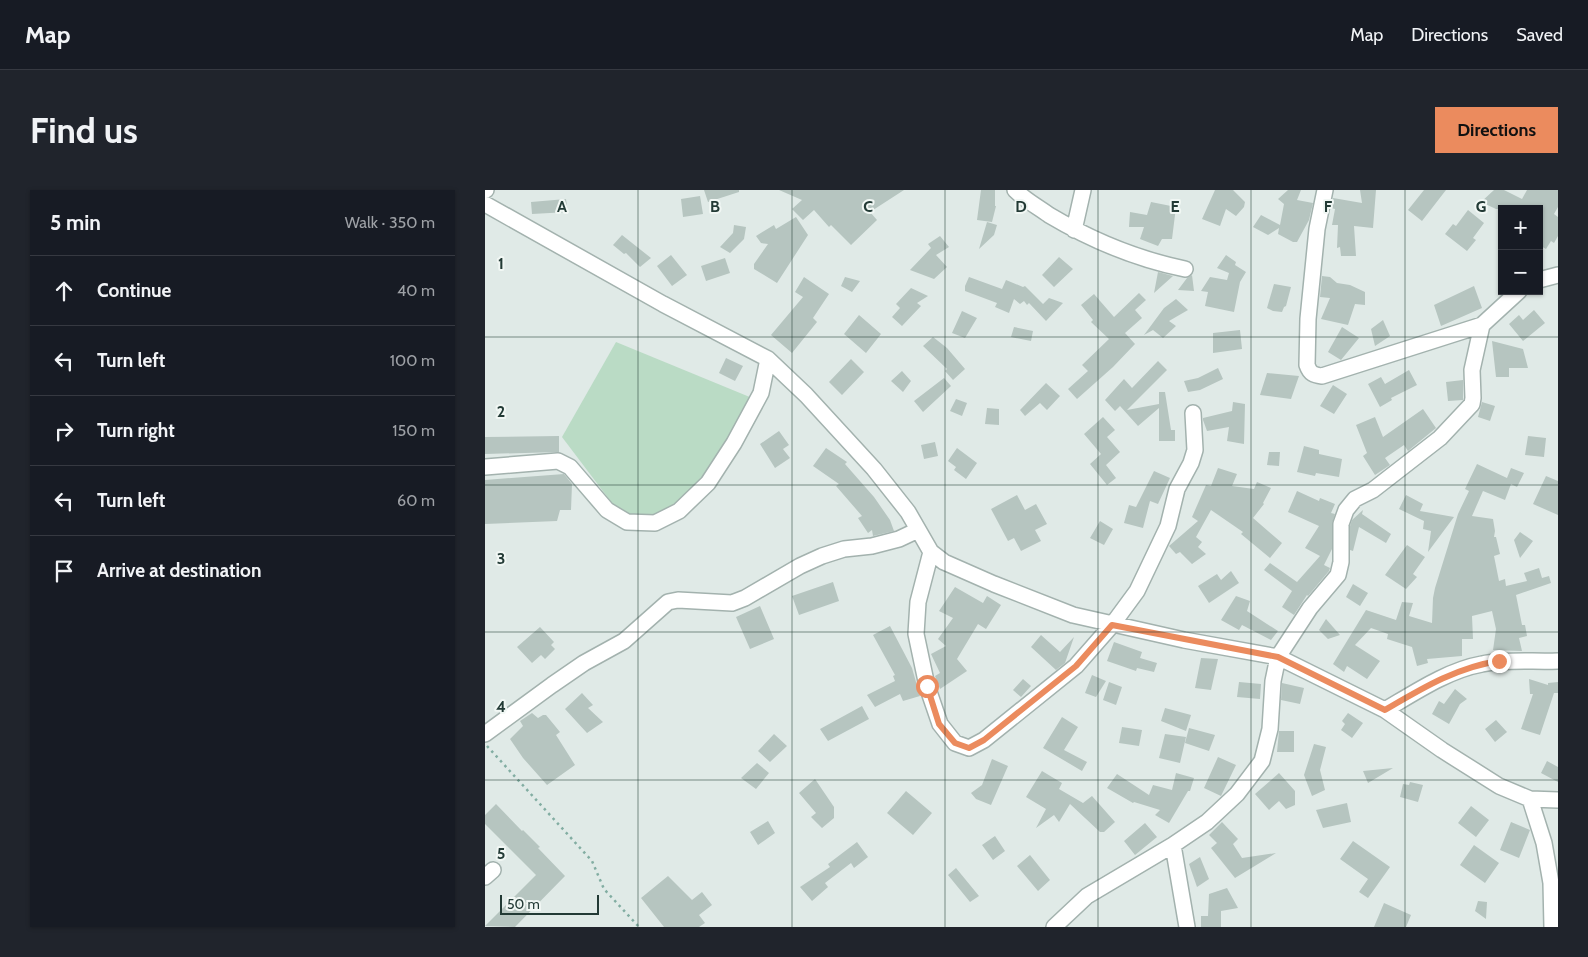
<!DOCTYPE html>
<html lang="en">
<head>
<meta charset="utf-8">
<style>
	:root { --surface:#171b24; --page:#20242c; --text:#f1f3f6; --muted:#9ea1a6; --line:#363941; --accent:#eb8b5e }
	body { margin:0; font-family:Cabin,sans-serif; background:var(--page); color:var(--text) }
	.controls { position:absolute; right:15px; top:15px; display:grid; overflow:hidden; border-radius:0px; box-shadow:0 1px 4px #0004 }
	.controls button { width:45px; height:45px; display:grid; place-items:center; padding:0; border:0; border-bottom:1px solid var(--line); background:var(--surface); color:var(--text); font:25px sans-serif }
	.scale { position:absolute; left:15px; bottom:12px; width:99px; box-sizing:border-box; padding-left:5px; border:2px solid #223a35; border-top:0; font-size:14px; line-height:18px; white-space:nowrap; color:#223a35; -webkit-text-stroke:4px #f1f7f4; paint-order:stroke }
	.stop { position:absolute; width:15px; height:15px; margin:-11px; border:4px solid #eb8b5e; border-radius:50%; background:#fff }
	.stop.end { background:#eb8b5e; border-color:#fff; box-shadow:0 1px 5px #0008 }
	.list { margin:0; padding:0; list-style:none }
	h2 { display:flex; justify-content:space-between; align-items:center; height:65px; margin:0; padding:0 20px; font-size:21px }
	h2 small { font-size:16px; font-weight:400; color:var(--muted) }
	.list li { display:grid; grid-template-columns:32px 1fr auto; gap:15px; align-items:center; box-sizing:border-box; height:70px; padding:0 20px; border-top:1px solid var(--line) }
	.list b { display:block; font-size:19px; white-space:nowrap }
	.list em { font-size:16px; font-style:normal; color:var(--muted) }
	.icon { flex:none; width:28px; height:28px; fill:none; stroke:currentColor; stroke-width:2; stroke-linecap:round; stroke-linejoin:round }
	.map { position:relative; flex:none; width:1073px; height:737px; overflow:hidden; border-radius:0px }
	header { display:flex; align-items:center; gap:30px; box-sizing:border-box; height:70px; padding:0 25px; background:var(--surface); border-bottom:1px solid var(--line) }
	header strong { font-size:24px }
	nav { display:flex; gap:28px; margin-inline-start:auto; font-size:18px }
	.intro { display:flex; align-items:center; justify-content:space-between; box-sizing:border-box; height:120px; padding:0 30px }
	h1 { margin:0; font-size:35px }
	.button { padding:12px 22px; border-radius:0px; background:var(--accent); color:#111; font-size:18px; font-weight:700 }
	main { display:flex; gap:30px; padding:0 30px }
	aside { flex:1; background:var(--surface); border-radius:0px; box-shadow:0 1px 4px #0004 }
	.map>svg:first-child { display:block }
	.green { fill:#badbc5 }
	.building { fill:#b6c5c0 }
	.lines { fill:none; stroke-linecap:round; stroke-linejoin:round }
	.street-casing { stroke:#a3b2ae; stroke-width:18 }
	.path { stroke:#82ada2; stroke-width:2.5; stroke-dasharray:2.5 4; stroke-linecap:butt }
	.street { stroke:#fff; stroke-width:15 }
	.route { stroke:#eb8b5e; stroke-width:6 }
	.grid { fill:none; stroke:#223a35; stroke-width:1; stroke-opacity:0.55 }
	.grid-label { font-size:16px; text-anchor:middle; font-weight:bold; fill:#223a35; stroke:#f1f7f4; stroke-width:4; stroke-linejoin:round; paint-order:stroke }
</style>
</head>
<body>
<header>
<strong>Map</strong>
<nav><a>Map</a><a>Directions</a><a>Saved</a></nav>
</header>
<div class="intro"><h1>Find us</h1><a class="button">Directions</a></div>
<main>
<aside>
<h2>5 min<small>Walk · 350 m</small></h2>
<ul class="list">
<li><svg class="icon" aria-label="ahead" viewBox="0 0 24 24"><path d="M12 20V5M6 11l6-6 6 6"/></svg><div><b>Continue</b></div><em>40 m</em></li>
<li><svg class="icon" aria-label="left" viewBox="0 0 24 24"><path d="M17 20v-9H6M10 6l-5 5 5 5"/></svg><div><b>Turn left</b></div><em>100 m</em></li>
<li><svg class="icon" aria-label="right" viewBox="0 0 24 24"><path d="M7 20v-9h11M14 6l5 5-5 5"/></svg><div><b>Turn right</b></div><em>150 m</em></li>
<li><svg class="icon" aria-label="left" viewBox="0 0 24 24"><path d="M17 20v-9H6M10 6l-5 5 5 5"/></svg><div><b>Turn left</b></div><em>60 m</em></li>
<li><svg class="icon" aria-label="arrive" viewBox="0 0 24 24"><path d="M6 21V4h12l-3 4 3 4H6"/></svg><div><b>Arrive at destination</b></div></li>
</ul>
</aside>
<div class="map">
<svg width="1073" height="737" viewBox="0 0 1073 737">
	<rect width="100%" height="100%" fill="#e0eae7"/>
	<path class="green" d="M131,152L272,210L217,297L172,331L136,325L77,247Z"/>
	<path class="building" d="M219,0H254V2L223,12Z
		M294,0H419L385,22L392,30L366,55L346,35L344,37L329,20L318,30L307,19L317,10Z
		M496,0H510V16H511L507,32L492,30Z
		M730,0H748L760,12L759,17L751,26L741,19L735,36L717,29Z
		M803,0H816L812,10L828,13L824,30L812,52H808L793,44L794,38L783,45L768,37L776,25L795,35L799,14L793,9Z
		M875,0H891L888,38L869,36L871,66H856L855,57L852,58L853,35H847L850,19L846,18L848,8L877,13Z
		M939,0H961L937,31L923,20Z
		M1009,0H1019L1037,9L1042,0H1073V17L1069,24L1073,27V46L1069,53L1066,51L1061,59L1054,55V19H1011L996,12Z
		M215,6L218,24L198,27L196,9Z
		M81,9L83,22L47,24L46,12Z
		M666,12L691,17L687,49H677L673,56L655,49L659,37H644L645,22L662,25Z
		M983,20L999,33L988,48L991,50L982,61L960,44L968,34L971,36Z
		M311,27L323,45L292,93L269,79V74L283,54L276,53L271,46L289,35L291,39Z
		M502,32L512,35L509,45L494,59Z
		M249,35L261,37L259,49L245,63L235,57L248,43Z
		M137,45L166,68L155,77L141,63L139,64L128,55Z
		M455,46L464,57L451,65L462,77L449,89L425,80L446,58L443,54Z
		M186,65L202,85L187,96L172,76Z
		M741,65L751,72L750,75L761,82L755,92L749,122L720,116L723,102L716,101L725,87L742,90L744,83L732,78Z
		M574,67L588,79L569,97L557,85Z
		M240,68L245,83L221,91L216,76Z
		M673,82L688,86L669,103Z
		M707,85L709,101L693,100L702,88Z
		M837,86L845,87L852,93L865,95L880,102V115L870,114L863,135L836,129L845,108L835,107Z
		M319,87L344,104L328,128L332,132L307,163L286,145L318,107L310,102Z
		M360,87L375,91L367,102L356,96Z
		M484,87L517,99L521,90L538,97L540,96L558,114L564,108L578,113L561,131L544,113L542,115L539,111L535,114L529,109L524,123L510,117L512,113L480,101V96Z
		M789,94L806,97L801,116L799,117L797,122L788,121L782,118Z
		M989,96L997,118L956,136L949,115Z
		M426,98L443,106L432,113L436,116L417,136L407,127L415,118L411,114Z
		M654,103L661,110L650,120L657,128L640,143L650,154L628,177L592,209L583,199L603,181L597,175L624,149L606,132L608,130L596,115L609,104L629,127Z
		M691,109L703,120L684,131L691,136L678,148L668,140L659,145L679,118Z
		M1049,120L1060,133L1038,151L1024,134L1034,125L1038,130Z
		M477,121L492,128L480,148L467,143Z
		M374,125L396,144L381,163L359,144Z
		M898,130L905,146L890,156L886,139Z
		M529,137L548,141L546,151L526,147Z
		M857,137L874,148L856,170L843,162Z
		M755,140L757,159L728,163V143Z
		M448,147L462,158L480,179L468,190L460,181L462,179L461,178L438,156Z
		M1007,151L1038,159L1043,178H1024V187H1011Z
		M241,168L258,176L250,191L234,183Z
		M366,169L379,182L357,205L344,192Z
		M673,171L682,180L642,220L674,214V202H680L686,240H690V251H674V218L653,236L635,216L630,221L620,210L639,189L647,198Z
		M733,178L738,189L715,200L703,202L699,191L713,188Z
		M924,180L932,195L906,208L907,210L895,217L883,194L896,187L900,194Z
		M417,181L426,191L418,202L406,191Z
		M782,183L814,186L806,209L775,205Z
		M459,188L466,196L438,222L429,211Z
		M978,190V210L963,211L961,192Z
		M561,193L575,206L562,220L555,213L540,226L535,220Z
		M848,195L862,204L849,224L835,216Z
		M471,209L482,213L477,226L465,221Z
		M748,212L760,214L759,254L742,251L744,237L722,241L718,230V228L747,221Z
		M997,212L1010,216L1005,231L993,227Z
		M502,218L514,219V235L500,234Z
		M938,219L951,238L923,261L919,255L900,268L905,275L890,285L878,266L882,263L871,235L890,227L898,247Z
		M618,227L630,240L622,247L635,262L621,275L631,288L622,295L605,274L616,264L599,244Z
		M294,241L304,255L298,259L305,268L290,278L275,254Z
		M74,246V262L0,264V247Z
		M1043,246L1061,248L1059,267L1040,265Z
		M450,252L453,266L439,269L436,255Z
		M819,256L834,260V264L857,269L854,287L831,283L830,286L812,282Z
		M341,258L362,272L360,274L389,307L405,330L409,341L388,346L387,340L383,343L373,328L377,326L351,296L354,294L328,276Z
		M472,258L492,273L481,289L469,280L471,277L463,271Z
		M784,262H795L794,276L782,275Z
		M992,274L1022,288L1026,278L1039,283L1032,297L1026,294L1020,310L998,301L987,326L1008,329L1010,341L1009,347H1011L1015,364L1009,366L1014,391L1020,389L1021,396L1042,391L1039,383L1054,378L1057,388L1064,386L1066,393L1031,405L1037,435H1040L1042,446L1034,448L1037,461L1008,460L1011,439L1007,421L987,426L988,449H977V466L942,469L943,473L932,476L927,457L902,449L903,444L886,438L870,455L895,471L882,489L862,476L859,482L848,474L881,420L911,430L917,412L928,413L924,426L947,433L948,408L950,398L973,324L984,301L980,299Z
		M733,278L752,284L747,296L769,299L772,292L786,298L778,313L779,314L768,328L797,353L785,368L756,344L758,342L726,320L711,347L717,352L713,357L721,364L707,374L695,362L691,364L684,356L713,331L707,327L721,295L726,296Z
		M669,281L685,288L673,314L665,311L658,338L639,333L644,315L651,317Z
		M79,284L87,294L86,320H75L72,331L0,334V290Z
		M1061,286L1073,291V325L1048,314Z
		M812,301L834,311L835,308L850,314L846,323L850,324L847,334V359L839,375L845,378L844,381L823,406L822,405L809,425L797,417L807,401L779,380L785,373L812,392L835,366L820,358L834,336L803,322Z
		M532,305L540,320L551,314L562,334L550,340L556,351L536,361L529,348L523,351L506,319Z
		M921,305L938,314L935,321L969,327L943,362L946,341L938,339L939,331L914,319Z
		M878,320L877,324L906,344L901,353L874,337L868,361L865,360V336L867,330Z
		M615,331L628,339L619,355L605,348Z
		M1035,342L1048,351L1035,368L1029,350Z
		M922,355L940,367L928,384L932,387L921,399L900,385Z
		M746,381L754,393L724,413L713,396L732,384L736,390Z
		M348,392L354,411L314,425L307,406Z
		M868,394L883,403L875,416L861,407Z
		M470,397L498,413L502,406L516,415L501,439L493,434L472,469L482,481L455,499L450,486L455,483L446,464L461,456L453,449L468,428L454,421Z
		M751,406L765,411L762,421L793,441L786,450L757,435L754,440L736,430Z
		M275,416L289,449L265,459L251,427Z
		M841,429L855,445L843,449L834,440Z
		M405,436L427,478L435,506L418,511L415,504L390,517L382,505L410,491L408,486L410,485L388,445Z
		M55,437L69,452L66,455L70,459L60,469L56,465L47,473L32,457Z
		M556,445L575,462L589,447L580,473L571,480L546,457Z
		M629,452L657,462L655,468L672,473L669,482L652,478L651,481L622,471Z
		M716,468L733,469L726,500L710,498Z
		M607,485L621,491L611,507L600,503Z
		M538,489L546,496L536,507L528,500Z
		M1044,489L1063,495V493L1073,492V503H1069L1055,545L1036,539L1048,504H1045Z
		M624,492L637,497L631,515L618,510Z
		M754,492L776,494L775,509L752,507Z
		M797,493L819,498L815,514L796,510Z
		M970,499L982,509L975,514L964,534L947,524L954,511L959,514Z
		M97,503L108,515L103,518L118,532L102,543L80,519Z
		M377,516L384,529L343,551L335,539Z
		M680,518L706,525L701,541L676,531Z
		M47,523L53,528L58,525H61L75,542L71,545L90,575L62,595L38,568L25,549L38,536L35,531Z
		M863,523L878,533L867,548L856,540L860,534L857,531Z
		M577,527L593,537L579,560L602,572L597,581L558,558Z
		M1011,530L1022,542L1010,552L1000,539Z
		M637,537L657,540L654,556L634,553Z
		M704,538L730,545L724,561L700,553Z
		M794,541H809V562H792Z
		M289,544L302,556L285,572L273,561Z
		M680,544L701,547L695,573L674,568Z
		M829,554L841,557L835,580L840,600L827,606L819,585Z
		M733,567L751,575L736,606L719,598Z
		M507,569L523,576L506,615L491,609L486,603L497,595Z
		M1062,571L1073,577V592L1056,583Z
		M272,573L284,583L271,599L256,588Z
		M908,578L883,593L878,581Z
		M557,581L577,593L574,599L598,613L607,606L630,632L619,642H615L585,614L574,632L569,625L551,638L561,619L541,607Z
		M691,583L709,588L705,601H703L684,633L670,625L675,620L649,612L648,613L622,598L632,584L664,605L668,595L687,600Z
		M794,583L810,601V615L801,619L794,611L784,620L770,604Z
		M330,589L349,617V628L337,638L326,627L331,623L314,603Z
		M925,592L938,595L933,612L915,607L918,594L924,595Z
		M421,601L447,623L428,645L402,623Z
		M862,613L866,632L838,638L831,620Z
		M11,614L37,641L38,640L55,657L53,658L80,686L30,737L0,736L51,685L0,634V625Z
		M986,616L1004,630L991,647L973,633Z
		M283,631L290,643L273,655L265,642Z
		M737,632L753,649L748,654L757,668L791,663L750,688L726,658L732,653L724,645Z
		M1026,632L1045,640L1034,668L1015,660Z
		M660,633L672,647L650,665L639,651Z
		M510,646L520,661L508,670L497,655Z
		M868,651L905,677L883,708L874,702L883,689L855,669Z
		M372,652L383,667L369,678L366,673L340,693L343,697L327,711L315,697L345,677L343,674Z
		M989,655L1014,673L1000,693L975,675Z
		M545,665L565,690L553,701L532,676Z
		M715,667L724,689L712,697L704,674Z
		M471,678L494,706L485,712L463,685Z
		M183,686L207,710L217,702L227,715L214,725L220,733L214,737H179L156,708Z
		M742,698L753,718L736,721V737H716V726H723L724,704Z
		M993,711L1002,712L1001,729L990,721Z
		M899,713L926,725L921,737H889Z"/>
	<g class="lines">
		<g class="street-casing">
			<path id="street" d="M0,0H1
				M530,0C540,10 553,17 564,25C606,50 651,69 700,79
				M840,0L832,39L823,129L822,175C825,184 829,185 837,186L997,135
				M0,14L178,114L283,169L321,205L389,279L423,322L446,362L459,372L509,394L588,425L699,450L793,467L900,520L957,560L1014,596L1045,609L1073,610
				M589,40L598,0
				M1054,90L1073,85
				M0,277L73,271L85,277L122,320L142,332L170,333L194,321L223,293L249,253L276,203L283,169
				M446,362L433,412L431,444L442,496L455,534L470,553L484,558L499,550L591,476L627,435L652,401L683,336L692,299L706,273L710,260L708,223
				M900,520C929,503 963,480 997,474C1021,469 1048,472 1073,471
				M0,544L67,495L99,473L139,451L183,412L193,410L247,413L260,408L315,376L337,366L359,359L387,356L414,349L433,340
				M1045,609L1059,653L1066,693L1067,737
				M688,655L702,737
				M0,687L8,680
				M569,737L602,706L688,655L722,632L752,604L777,571L785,539L788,491L793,467L825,418L853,385L856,372V334L861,320L870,309L888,300L955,248L987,214L988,208L987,180L997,135L1034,101"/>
		</g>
		<path class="path" d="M2,556L107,671L119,699L154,737"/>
		<use href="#street" class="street"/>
	</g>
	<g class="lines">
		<path class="route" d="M442,496L454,534L470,553L484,558L499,550L591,476L627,435L793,467L900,520C936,499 972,477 1014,471"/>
	</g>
	<path class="grid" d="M153,0V737M307,0V737M460,0V737M613,0V737M766,0V737M920,0V737M0,147H1073M0,295H1073M0,442H1073M0,590H1073"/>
	<g class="grid-label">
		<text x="77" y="22">A</text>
		<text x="230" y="22">B</text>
		<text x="383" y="22">C</text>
		<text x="536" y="22">D</text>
		<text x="690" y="22">E</text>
		<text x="843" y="22">F</text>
		<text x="996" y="22">G</text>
		<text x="16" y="79">1</text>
		<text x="16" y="227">2</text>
		<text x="16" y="374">3</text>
		<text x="16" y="522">4</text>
		<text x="16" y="669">5</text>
	</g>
</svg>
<div class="controls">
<button>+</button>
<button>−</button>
</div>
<div class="scale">50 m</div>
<div class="stop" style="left:442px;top:496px"></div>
<div class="stop end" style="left:1014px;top:471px"></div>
</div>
</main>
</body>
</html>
